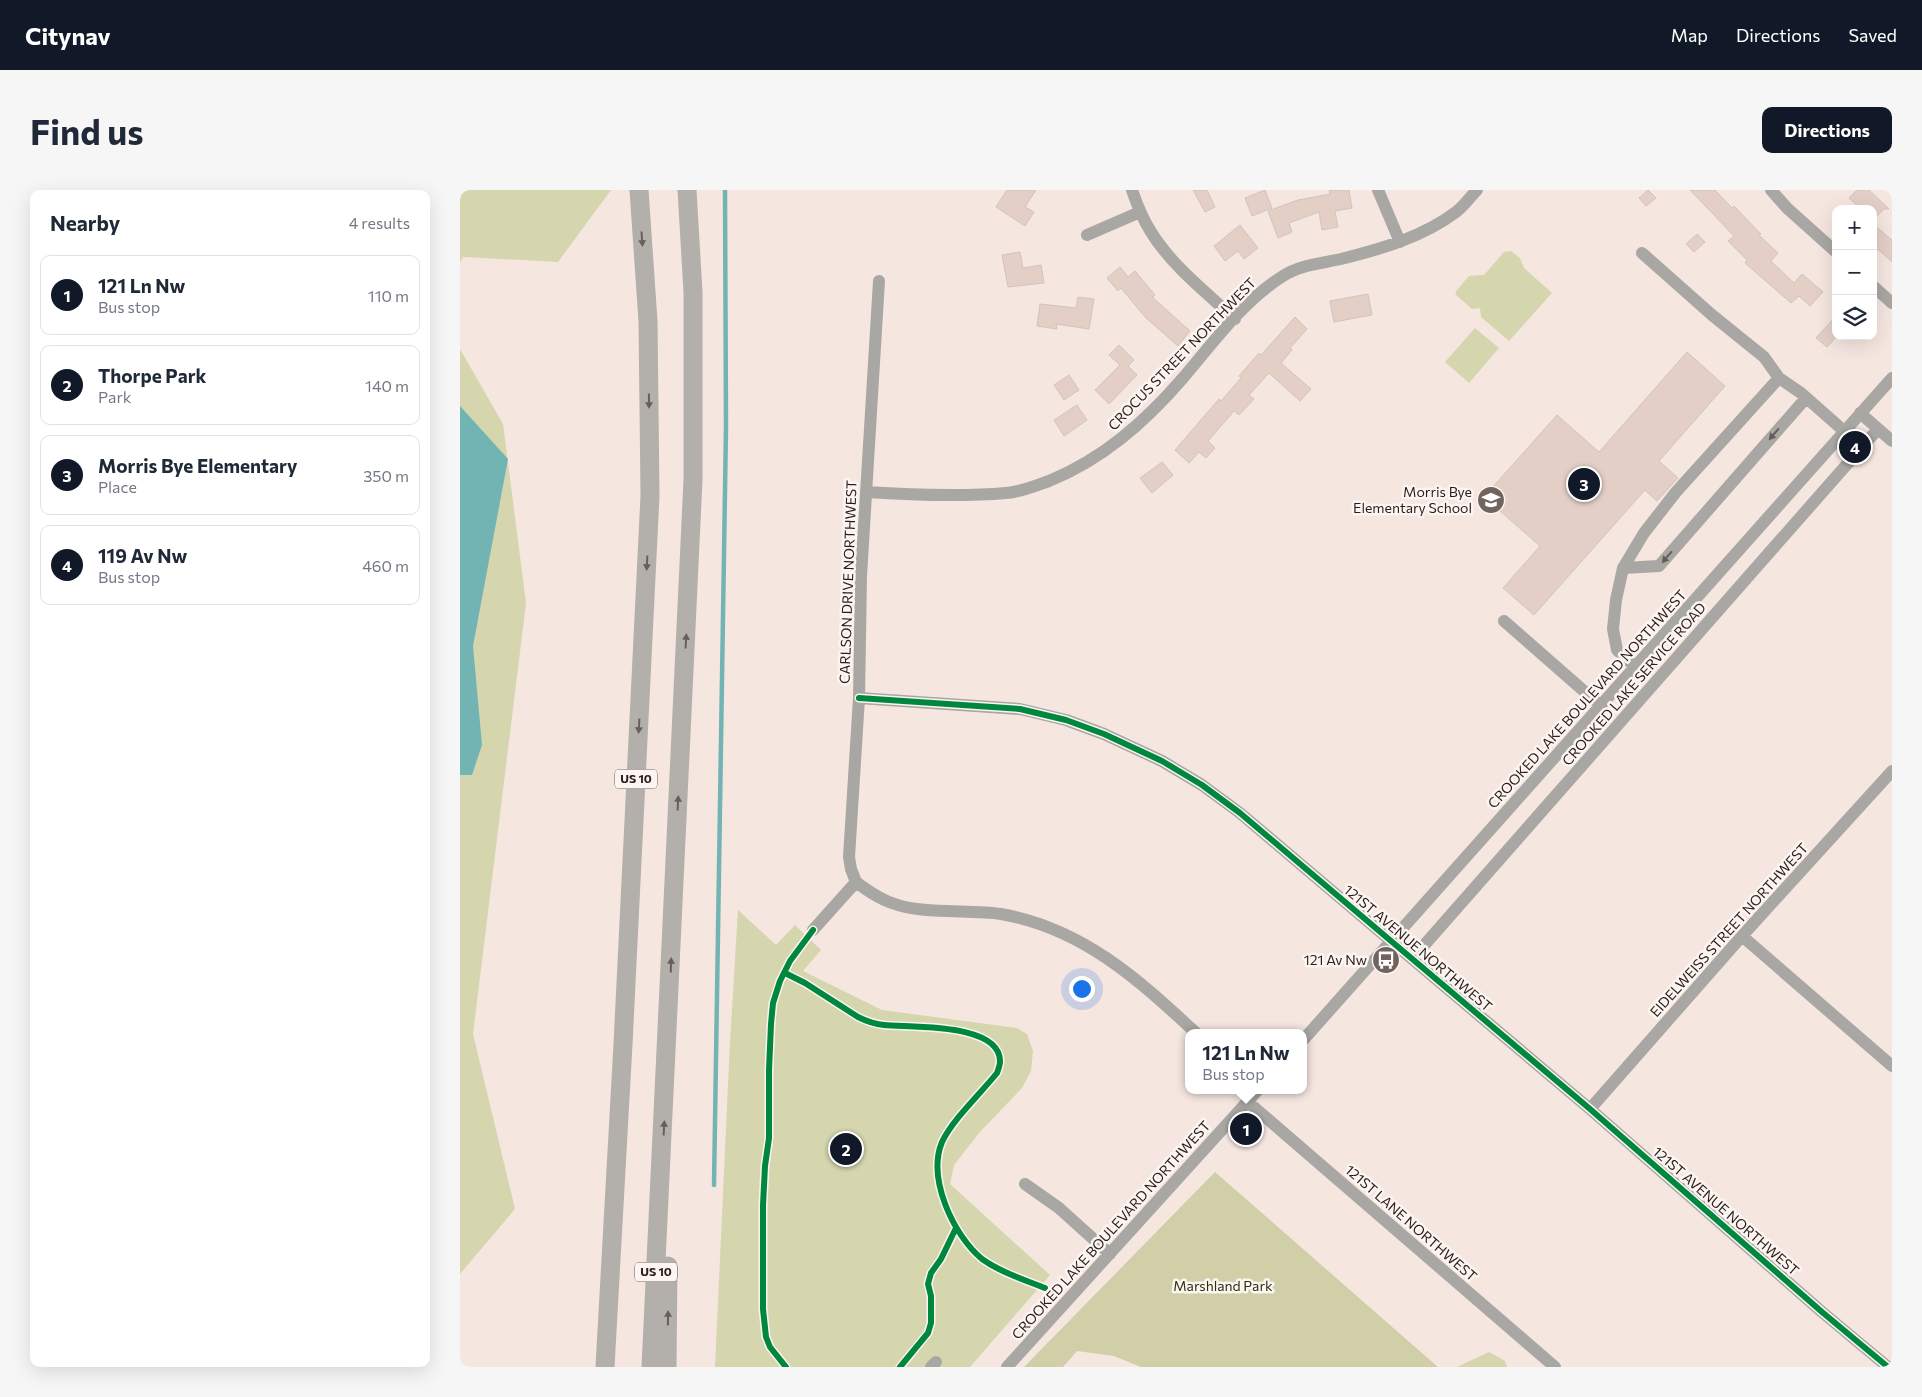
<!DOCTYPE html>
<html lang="en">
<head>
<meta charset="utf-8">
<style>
	:root { --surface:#fff; --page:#f6f6f7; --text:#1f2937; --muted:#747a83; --line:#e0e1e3; --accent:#111827 }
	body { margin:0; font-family:Commissioner,sans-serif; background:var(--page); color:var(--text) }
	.controls { position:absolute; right:15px; top:15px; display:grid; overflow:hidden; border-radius:10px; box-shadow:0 5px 20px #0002 }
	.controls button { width:45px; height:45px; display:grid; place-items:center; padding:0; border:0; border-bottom:1px solid var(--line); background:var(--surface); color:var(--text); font:25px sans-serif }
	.you { position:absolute; left:621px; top:798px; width:18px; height:18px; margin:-12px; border:4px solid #fff; border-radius:50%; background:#1a73e8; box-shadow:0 0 0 8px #1a73e833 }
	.badge { display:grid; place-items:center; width:32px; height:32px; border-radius:50%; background:var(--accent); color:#fff; font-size:16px; font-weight:700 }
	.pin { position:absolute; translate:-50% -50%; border:2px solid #fff; box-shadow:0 1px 5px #0006 }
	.popup { position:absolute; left:725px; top:839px; width:122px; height:65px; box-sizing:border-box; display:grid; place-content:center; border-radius:10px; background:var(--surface); filter:drop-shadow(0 1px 4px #0005); font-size:16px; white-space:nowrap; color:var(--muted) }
	.popup b { font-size:19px; color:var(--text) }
	.popup::after { content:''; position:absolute; left:50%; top:100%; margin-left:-10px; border:10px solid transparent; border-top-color:var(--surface) }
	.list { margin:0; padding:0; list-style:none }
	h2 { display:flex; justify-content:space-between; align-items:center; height:65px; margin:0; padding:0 20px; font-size:21px }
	h2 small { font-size:16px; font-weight:400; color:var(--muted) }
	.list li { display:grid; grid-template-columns:32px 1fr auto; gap:15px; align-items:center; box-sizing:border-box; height:80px; margin:0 10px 10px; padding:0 10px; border:1px solid var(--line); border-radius:10px }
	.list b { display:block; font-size:19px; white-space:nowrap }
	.list p { margin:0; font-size:16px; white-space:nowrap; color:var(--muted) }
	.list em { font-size:16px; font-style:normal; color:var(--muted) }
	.icon { flex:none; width:28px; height:28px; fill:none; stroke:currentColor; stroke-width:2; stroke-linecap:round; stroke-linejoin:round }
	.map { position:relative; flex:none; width:1432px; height:1177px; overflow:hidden; border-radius:10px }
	header { display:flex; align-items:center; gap:30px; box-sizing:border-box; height:70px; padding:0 25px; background:var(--accent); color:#fff }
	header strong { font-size:24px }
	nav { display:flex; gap:28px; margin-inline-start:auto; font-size:18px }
	.intro { display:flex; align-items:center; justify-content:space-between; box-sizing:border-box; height:120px; padding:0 30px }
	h1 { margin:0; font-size:35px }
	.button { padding:12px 22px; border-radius:10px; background:var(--accent); color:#fff; font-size:18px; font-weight:700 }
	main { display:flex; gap:30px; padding:0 30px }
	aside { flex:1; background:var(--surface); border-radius:10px; box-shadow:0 5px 20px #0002 }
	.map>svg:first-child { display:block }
	.green { fill:#d5d5ae }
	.forest { fill:#d0cfa7 }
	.water { fill:#71b4b3 }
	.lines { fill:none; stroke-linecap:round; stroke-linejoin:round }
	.stream { stroke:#71b4b3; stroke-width:4.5 }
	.building { fill:#e4cfc7; stroke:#d0c3be }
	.minor { stroke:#a8a7a4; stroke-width:12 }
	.highway { stroke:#b3afaa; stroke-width:19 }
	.cycleway-casing { stroke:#fcf5f2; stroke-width:9 }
	.cycleway { stroke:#00873e; stroke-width:6 }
	.oneway { fill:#685f5a }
	.oneway2 { fill:#635c58 }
	.labels { text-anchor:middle; stroke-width:5; stroke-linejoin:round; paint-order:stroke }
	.shield { fill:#fcf5f2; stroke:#695e5a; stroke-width:1 }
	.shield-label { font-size:12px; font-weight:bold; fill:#2a1e19 }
	.street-label { font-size:14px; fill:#2a1e19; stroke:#fcf5f2 }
	.poi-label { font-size:14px; fill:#2a1e19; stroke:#fcf5f2; text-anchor:end }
	.park-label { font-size:14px; fill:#2a2f10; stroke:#fcf5f2 }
</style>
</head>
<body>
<header>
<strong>Citynav</strong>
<nav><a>Map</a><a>Directions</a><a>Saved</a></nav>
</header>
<div class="intro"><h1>Find us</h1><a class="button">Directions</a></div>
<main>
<aside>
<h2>Nearby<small>4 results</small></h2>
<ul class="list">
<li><span class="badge">1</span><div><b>121 Ln Nw</b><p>Bus stop</p></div><em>110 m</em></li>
<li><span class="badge">2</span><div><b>Thorpe Park</b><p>Park</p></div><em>140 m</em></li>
<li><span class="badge">3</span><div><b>Morris Bye Elementary</b><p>Place</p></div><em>350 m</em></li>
<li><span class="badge">4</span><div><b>119 Av Nw</b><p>Bus stop</p></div><em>460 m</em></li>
</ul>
</aside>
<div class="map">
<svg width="1432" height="1177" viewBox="0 0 1432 1177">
	<rect width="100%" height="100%" fill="#f5e6e0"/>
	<path class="green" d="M0,0H151L98,72L3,67L0,73Z
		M1051,61L1060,68L1064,78L1092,103L1049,151L1021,127L1020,118L1012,119L995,104L997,100L1009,86L1024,85L1044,62Z
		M1015,138L1039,158L1009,193L985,172Z
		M0,159L43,234L66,413L13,844L55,1019L0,1084Z
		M278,720L316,755L335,735L361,760L343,781L422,820L557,838L567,844L573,861L571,881L562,898L519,943L494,975L490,994L590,1085L510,1177H255L270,852Z
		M1029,1162L1045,1171L1047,1177H997Z"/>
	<path class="forest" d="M755,982L978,1177H681L654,1166L617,1161L603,1177H564Z"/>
	<path class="water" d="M0,216L48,269L13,456L22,555L12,585H0Z"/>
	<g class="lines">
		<path class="stream" d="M254,995L266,237L265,0"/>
	</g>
	<path class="building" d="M547,0H576L565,17L574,22L565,36L536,17Z
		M733,0H747L755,17L745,22Z
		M805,0L812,18L792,26L785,8Z
		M869,0H889L892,18L875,21L878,37L862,40L859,22L829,33L832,42L818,48L808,21L838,10L870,4Z
		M1188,0L1196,8L1186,16L1179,8Z
		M1230,0H1255L1272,18L1274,16L1301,44L1299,45L1318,63L1311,71L1334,93L1342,84L1363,102L1350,116L1339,106L1331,113L1285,73L1287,70L1268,51L1274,46Z
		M1397,0H1409L1429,19H1424L1413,30V19H1401L1389,8Z
		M1413,34L1432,50V72L1413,55Z
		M780,35L798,58L784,69L778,61L765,71L754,56Z
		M1237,44L1245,52L1234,62L1226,54Z
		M560,62L563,78L581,75L584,93L548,97L542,65Z
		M660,77L668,87L675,81L695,105L692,107L730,141L718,156L686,128L661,98L658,101L647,88Z
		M908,104L912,125L874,132L870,111Z
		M618,107L634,109L629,139L596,134L597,139L577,136L580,114L616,118Z
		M1376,126V147L1367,157L1356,148Z
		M835,127L847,139L830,158L832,160L821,173L851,199L840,211L809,183L789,205L794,209L779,225L774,221L748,251L755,258L746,268L739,262L729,273L715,260L759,209L761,211L781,188L779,186L799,163L801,165Z
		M659,155L674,170L668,176L677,185L649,214L635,200L660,175L649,165Z
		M1227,162L1265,196L1199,271L1218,288L1197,311L1185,300L1074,425L1043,398L1080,356L1024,307L1097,225L1139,262Z
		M609,185L619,200L604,210L594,195Z
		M617,215L627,230L604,246L594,230Z
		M702,272L713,285L692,303L680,288Z"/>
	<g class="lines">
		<path class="minor" d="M672,0C677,15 683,29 691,42C712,76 746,102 775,129
			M918,0L940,52
			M1311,0L1327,18L1376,62
			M627,45L680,22
			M1182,63L1252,125L1304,167L1319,188L1341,203L1384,241
			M1413,96L1432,113
			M1400,223L1432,251
			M406,302C452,305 499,307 546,303C561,302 575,296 589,291C643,269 685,232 723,188C753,153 783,111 823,86C839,75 863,73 881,69C921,59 963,47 996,22C1004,16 1010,7 1017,0
			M1163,378L1199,376L1346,208
			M1044,431L1141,516
			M1175,477L1157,460L1153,439L1156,410L1163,378L1184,343L1216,302L1319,188
			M399,508L560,519L606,530L644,544L702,571L742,595L780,623L931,751L1130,919L1362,1122L1428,1177
			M396,692L391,679L389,667L399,508L401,386L419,91
			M396,692C407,700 419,709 432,713C462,725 509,719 541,724C622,738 678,789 736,843
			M353,740L396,692
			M1282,746L1432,876
			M952,769L1418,239
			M844,849L1432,188
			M788,912L1095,1177
			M1130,919L1282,746L1432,581
			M565,994L599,1018L650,1064
			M471,1177L476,1172
			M547,1177L798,900"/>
		<path class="highway" d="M145,1177L163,854L190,306L188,131L179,0
			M191,1177L233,290V102L227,0
			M207,1177L208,1076"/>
		<g class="cycleway-casing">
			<path id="cycleway" d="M399,508L560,519L606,530L644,544L702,571L742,595L780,623L931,751L1130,919L1362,1122L1428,1177
				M325,783L345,793L398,827C406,831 415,834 424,835C449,838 541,832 540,872C540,875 538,880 537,883C521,903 493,929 482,952C467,988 493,1045 522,1069C540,1082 565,1090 585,1098
				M326,1177L310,1157L306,1147L303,1119V1015L305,976L309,948V880L311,834L313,813L320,791L330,771L353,740
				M440,1177L468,1143L471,1133V1106L468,1094L471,1083L481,1069L496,1038"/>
		</g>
		<use href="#cycleway" class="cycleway"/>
	</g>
	<defs><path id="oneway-solid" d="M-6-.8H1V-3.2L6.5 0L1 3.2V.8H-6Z" transform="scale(1.25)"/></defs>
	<g class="oneway">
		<use href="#oneway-solid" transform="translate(182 49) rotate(86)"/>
		<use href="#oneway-solid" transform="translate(189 211) rotate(89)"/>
		<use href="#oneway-solid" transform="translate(187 373) rotate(93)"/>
		<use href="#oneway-solid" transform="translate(226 451) rotate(-87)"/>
		<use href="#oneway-solid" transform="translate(179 536) rotate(93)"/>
		<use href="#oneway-solid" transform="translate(218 613) rotate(-87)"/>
		<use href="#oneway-solid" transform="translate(211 775) rotate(-88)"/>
		<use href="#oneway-solid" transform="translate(204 938) rotate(-87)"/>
		<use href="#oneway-solid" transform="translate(208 1128) rotate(-89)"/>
	</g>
	<g class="oneway2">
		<use href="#oneway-solid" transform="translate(1314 244) rotate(131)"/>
		<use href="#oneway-solid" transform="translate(1207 367) rotate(131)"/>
	</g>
	<defs>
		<g id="school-disc" transform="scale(1.4375)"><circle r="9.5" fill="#71645f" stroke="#fcf5f2"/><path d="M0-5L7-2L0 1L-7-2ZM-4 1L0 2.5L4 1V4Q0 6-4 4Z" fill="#fff"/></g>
		<g id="bus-disc" transform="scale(1.4375)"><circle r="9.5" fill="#71645f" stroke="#fcf5f2"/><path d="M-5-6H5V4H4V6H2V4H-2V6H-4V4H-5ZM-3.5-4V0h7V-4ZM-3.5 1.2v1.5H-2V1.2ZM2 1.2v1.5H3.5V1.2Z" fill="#fff"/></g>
	</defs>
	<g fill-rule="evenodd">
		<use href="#school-disc" x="1031" y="310"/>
		<use href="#bus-disc" x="926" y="770"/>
	</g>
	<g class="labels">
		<g class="shield">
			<rect x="155" y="579.5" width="42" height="19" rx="4"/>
			<rect x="175" y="1072.5" width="42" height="19" rx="4"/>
		</g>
		<g class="shield-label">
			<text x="176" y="593">US 10</text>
			<text x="196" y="1086">US 10</text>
		</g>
		<g class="street-label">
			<text transform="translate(722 164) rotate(-46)" y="5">CROCUS STREET NORTHWEST</text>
			<text transform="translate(388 392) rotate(-88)" y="5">CARLSON DRIVE NORTHWEST</text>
			<text transform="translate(1174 494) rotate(-49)" y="5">CROOKED LAKE SERVICE ROAD</text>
			<text transform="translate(1127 509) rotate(-48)" y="5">CROOKED LAKE BOULEVARD NORTHWEST</text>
			<text transform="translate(1269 740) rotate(-48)" y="5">EIDELWEISS STREET NORTHWEST</text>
			<text transform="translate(958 758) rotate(40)" y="5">121ST AVENUE NORTHWEST</text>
			<text transform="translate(1266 1021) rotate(41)" y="5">121ST AVENUE NORTHWEST</text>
			<text transform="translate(951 1033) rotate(41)" y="5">121ST LANE NORTHWEST</text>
			<text transform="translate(651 1040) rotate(-48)" y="5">CROOKED LAKE BOULEVARD NORTHWEST</text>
		</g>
		<g class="poi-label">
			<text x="1012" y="307">Morris Bye<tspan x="1012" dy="16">Elementary School</tspan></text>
			<text x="907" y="775">121 Av Nw</text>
		</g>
		<g class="park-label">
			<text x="763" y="1101">Marshland Park</text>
		</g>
	</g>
</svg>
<div class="controls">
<button>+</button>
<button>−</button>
<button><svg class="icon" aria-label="layers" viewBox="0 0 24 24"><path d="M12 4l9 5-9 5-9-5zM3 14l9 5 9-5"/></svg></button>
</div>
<div class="you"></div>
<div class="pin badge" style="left:786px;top:939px">1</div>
<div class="popup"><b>121 Ln Nw</b>Bus stop</div>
<div class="pin badge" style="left:386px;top:959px">2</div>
<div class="pin badge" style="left:1124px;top:294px">3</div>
<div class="pin badge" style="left:1395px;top:257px">4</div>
</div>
</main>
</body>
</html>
